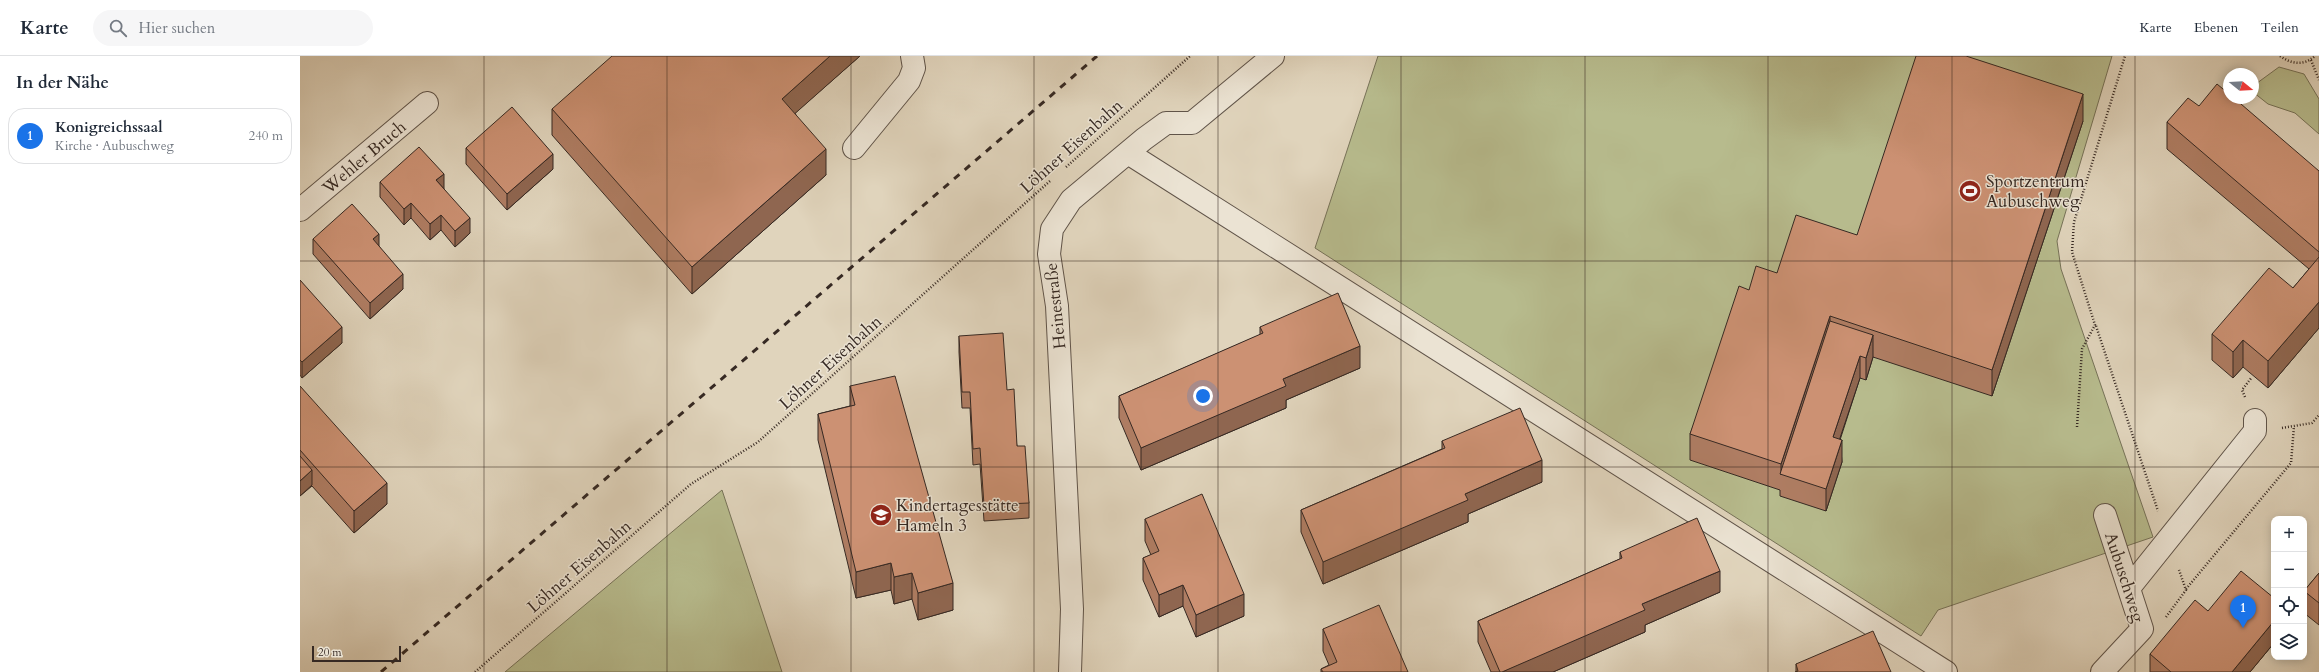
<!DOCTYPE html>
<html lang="de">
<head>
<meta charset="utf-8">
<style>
	:root { --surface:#fff; --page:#f6f6f7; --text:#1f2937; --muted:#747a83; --line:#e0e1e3; --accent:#1a73e8 }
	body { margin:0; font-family:Cardo,serif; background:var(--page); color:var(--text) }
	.controls { position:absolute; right:12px; bottom:12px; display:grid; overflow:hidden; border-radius:8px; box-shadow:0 2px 10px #0003 }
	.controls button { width:36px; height:36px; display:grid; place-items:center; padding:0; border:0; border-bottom:1px solid var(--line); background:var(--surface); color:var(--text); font:20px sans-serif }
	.compass { position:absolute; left:1923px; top:12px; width:36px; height:36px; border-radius:50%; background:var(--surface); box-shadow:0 2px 10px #0003; rotate:108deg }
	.scale { position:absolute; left:12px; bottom:10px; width:89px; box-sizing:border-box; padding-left:4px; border:2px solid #362923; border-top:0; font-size:11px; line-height:14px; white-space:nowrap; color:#362923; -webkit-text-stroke:3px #ebe3d3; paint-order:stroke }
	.you { position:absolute; left:903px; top:340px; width:14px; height:14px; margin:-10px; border:3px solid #fff; border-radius:50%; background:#1a73e8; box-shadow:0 0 0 6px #1a73e833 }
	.badge { display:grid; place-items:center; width:26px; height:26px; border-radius:50%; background:var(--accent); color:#fff; font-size:13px; font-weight:700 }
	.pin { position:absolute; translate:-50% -33px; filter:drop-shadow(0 1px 2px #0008) }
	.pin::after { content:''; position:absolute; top:21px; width:14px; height:12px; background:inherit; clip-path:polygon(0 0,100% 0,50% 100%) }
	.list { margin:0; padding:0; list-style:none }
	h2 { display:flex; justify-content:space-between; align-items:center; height:52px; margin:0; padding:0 16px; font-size:17px }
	h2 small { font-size:13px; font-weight:400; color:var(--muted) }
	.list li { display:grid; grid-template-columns:26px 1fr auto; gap:12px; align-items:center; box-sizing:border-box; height:56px; margin:0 8px 8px; padding:0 8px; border:1px solid var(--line); border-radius:16px }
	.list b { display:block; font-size:15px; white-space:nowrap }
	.list p { margin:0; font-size:13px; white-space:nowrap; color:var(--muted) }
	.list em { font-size:13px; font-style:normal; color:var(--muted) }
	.icon { flex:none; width:22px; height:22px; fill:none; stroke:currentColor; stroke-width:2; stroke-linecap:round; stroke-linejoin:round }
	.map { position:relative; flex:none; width:2019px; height:616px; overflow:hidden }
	header { display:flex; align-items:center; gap:24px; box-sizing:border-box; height:56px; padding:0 20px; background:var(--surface); border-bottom:1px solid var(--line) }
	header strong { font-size:19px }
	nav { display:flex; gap:22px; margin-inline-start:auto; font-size:14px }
	.search { width:280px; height:36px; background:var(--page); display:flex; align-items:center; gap:10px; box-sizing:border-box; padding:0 14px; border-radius:22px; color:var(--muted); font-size:15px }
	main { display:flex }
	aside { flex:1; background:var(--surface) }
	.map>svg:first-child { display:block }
	.green { fill:#b7bb8d; stroke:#767258 }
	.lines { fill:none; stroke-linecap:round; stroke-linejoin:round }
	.minor-casing { stroke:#605449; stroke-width:24 }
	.path { stroke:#362923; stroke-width:2.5; stroke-dasharray:1 2; stroke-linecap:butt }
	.minor { stroke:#ebe3d3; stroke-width:22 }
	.rail { stroke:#362923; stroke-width:3; stroke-dasharray:7 7; stroke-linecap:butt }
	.wall { fill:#af7d63; stroke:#362923 }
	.shaded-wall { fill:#8f6650; stroke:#362923 }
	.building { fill:#cc9173; stroke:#362923 }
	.grid { fill:none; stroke:#362923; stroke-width:1; stroke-opacity:0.55 }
	.labels { text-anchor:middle; stroke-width:3; stroke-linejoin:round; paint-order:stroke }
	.street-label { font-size:17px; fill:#362923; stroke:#ebe3d3 }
	.poi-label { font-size:17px; fill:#362923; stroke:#ebe3d3; text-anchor:start }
</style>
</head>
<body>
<header>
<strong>Karte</strong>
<div class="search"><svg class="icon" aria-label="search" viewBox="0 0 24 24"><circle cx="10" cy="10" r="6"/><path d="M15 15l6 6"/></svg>Hier suchen</div>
<nav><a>Karte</a><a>Ebenen</a><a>Teilen</a></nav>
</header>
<main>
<aside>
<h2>In der Nähe<small></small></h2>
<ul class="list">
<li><span class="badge">1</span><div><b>Konigreichssaal</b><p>Kirche · Aubuschweg</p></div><em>240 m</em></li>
</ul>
</aside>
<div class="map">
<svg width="2019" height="616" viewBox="0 0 2019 616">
	<rect width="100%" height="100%" fill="#e0d4bc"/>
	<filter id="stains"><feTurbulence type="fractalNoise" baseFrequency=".005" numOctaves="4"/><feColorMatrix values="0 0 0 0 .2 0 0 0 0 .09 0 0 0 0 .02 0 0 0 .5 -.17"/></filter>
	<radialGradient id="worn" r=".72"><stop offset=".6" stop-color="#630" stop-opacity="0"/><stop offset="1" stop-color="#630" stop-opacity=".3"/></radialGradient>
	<path class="green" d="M1078,0H1812L1757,185L1761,213L1853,481L1638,554L1621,580L1015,192Z
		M1979,11L2004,18L2019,43V78L1995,57L1968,48L1953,36V30Z
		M422,434L482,616H205Z"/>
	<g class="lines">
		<g class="minor-casing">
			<path id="minor" d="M554,92L609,25L614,12L612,0
				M828,97L1646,616
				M0,154L127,47
				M1829,532L1955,375V364
				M770,616L772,553L757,250L749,198L752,173L771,144L844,83L866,67H892L973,0
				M1802,616L1842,573L1805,459"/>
		</g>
		<path class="path" d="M1980,0C1991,8 2004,10 2015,0
			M2011,4L2019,24
			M766,111L890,0
			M1796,270L1858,455
			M1945,341L1942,334L1952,321
			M1777,371L1782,293L1795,269L1772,196L1774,166L1825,0
			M1982,372L2012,367L2019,359
			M1886,533L1991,407L1994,370
			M1866,561L1886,534L1879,514
			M175,616L391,428L458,386L750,125"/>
		<use href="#minor" class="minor"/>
		<path class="rail" d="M81,616L797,0"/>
	</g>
	<path class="wall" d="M560,0L495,57L526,119L392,238L252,79V53Z
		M1899,50L2019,115V272L1968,332L1943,311L1933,322L1912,304V278L1993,232L2009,213L1867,93V66Z
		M1783,65L1692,340L1573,301L1566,324L1560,322L1540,384L1542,406L1526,455L1480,440V434L1390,404V378L1449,234L1477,217L1557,179Z
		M166,92L253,113L207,154L166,108Z
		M80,126L144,133L170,177L155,191L141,174L130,184L111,162L104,169L80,141Z
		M13,183L79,190L103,233L70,263L13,198Z
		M0,224L42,287L2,322L0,319Z
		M960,271L1060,312L986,344V352L841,414L819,362V340L960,279Z
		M659,280L707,334L717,390L729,447V462L684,465L680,408L673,409L670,352H662L659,296Z
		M0,330L87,448L54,477L12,430L0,440Z
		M550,330L653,554L618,564L612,543L594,548L591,534L556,542L518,384V358L550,350Z
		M1142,385L1242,426L1168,458V466L1023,528L1001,476V454L1142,393Z
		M845,463L944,560L896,581L883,550L859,561L843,524V502L851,499L845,485Z
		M1320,496L1420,536L1345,569V576L1253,616H1191L1178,586V565L1320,503Z
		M2019,517V569L2004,557V535Z
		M1908,555L1974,587L1950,616H1850V598Z
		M1023,573L1108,616H1021V613L1029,609L1023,595Z
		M1496,608L1591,616H1496Z"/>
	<path class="shaded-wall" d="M530,0H560L482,69V43Z
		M1783,38V65L1692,340V314Z
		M526,93V119L392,238V211Z
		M253,98V113L207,154V138Z
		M144,118V133L136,124Z
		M111,147V162L104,169V153Z
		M141,159V174L130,184V168Z
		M170,162V177L155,191V175Z
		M79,178V194L73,183Z
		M103,218V233L70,263V247Z
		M2019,246V272L1968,332V305Z
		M1530,260V287L1481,419V408Z
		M42,271V287L2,322V306Z
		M1573,279V301L1566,324V302Z
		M1943,284V311L1933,322V296Z
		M1060,290V312L986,344V352L841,414V392L983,323Z
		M1560,300V322L1533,403V381Z
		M1542,384V406L1526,455V433Z
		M1242,404V426L1168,458V466L1023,528V506L1165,438Z
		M12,414V429L0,440V425Z
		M87,427V448L54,477V455Z
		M591,507V534L556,542V516Z
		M1420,515V536L1345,569V576L1253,616H1202L1342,548Z
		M612,517V543L594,548V521Z
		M653,527V554L618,564V537Z
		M883,529V550L859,561V539Z
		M944,538V560L896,581V559Z
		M1974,565V587L1950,616H1932Z"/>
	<path class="building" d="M312,0H530L482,43L526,93L392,211L252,53Z
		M1616,0H1666L1783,38L1692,314L1530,260L1481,408L1390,378L1439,230L1449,234L1456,210L1477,217L1496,159L1557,179Z
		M1917,28L1929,38V42H1934L2019,115V196L1867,66L1888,42L1899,50Z
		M212,51L253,98L207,138L166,92Z
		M119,91L144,118L136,124L170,162L155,175L141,159L130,168L111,147L104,153L80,126Z
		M52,148L79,178L73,183L103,218L70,247L13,183Z
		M2019,201V246L1968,305L1943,284L1933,296L1912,278L1969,212L1993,232Z
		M0,224L42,271L2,306L0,304Z
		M1038,237L1060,290L983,323L986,330L841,392L819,340L963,277L960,271Z
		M1530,265L1573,279L1566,302L1560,300L1533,381L1542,384L1526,433L1480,418Z
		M703,277L707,334L714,333L717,390H725L729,447L684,449L680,392L673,393L670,336H662L659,280Z
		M595,320L653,527L618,537L612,517L594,521L591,507L556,516L518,358L555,349L550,330Z
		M0,330L87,427L54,455L0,394Z
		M1220,352L1242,404L1165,438L1168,444L1023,506L1001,454L1145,392L1142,385Z
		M0,400L12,414L0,425Z
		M902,438L944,538L896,559L883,529L859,539L843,502L859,495L845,463Z
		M1397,462L1420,515L1342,548L1345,554L1202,616H1200L1178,565L1322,502L1320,496Z
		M1941,515L1974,542V565L1932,616H1871L1850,598L1895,544L1908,555Z
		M2019,517V547L2004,535Z
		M1079,549L1108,616H1023L1021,613L1037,606L1023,573Z
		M1573,575L1591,616H1495L1498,615L1496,608Z"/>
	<path class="grid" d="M184,0V616M367,0V616M551,0V616M734,0V616M918,0V616M1101,0V616M1285,0V616M1468,0V616M1652,0V616M1835,0V616M0,205H2019M0,411H2019"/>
	<defs>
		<g id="stadium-disc" transform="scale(1.15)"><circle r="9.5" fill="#8f2418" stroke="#ebe3d3"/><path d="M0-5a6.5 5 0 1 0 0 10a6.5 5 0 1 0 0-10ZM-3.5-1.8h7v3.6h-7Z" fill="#fff"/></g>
		<g id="school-disc" transform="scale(1.15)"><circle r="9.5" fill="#8f2418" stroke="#ebe3d3"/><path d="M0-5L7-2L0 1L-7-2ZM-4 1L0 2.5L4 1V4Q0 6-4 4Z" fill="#fff"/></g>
	</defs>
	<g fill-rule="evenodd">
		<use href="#stadium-disc" x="1670" y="135"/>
		<use href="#school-disc" x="581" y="459"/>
	</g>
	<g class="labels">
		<g class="street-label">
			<text transform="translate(771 90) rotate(-42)" y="6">Löhner Eisenbahn</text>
			<text transform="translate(64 101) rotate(-40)" y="6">Wehler Bruch</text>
			<text transform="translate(755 250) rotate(-96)" y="6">Heinestraße</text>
			<text transform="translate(530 306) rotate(-42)" y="6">Löhner Eisenbahn</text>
			<text transform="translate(279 510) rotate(-41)" y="6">Löhner Eisenbahn</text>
			<text transform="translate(1825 521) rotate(72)" y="6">Aubuschweg</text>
		</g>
		<g class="poi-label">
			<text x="1686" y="131">Sportzentrum<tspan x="1686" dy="20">Aubuschweg</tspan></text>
			<text x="596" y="455">Kindertagesstätte<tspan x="596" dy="20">Hameln 3</tspan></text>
		</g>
	</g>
	<rect width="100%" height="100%" filter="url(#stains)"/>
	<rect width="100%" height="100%" fill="url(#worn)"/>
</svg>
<div class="controls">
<button>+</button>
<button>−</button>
<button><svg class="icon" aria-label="locate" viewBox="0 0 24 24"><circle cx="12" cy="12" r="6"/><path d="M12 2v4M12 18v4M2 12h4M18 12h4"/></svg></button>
<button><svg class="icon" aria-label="layers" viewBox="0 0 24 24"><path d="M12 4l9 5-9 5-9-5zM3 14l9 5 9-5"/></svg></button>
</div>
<svg class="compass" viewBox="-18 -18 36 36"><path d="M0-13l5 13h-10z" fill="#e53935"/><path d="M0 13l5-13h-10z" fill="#747a83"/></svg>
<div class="scale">20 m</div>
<div class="you"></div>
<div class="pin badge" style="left:1943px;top:572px">1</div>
</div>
</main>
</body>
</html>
